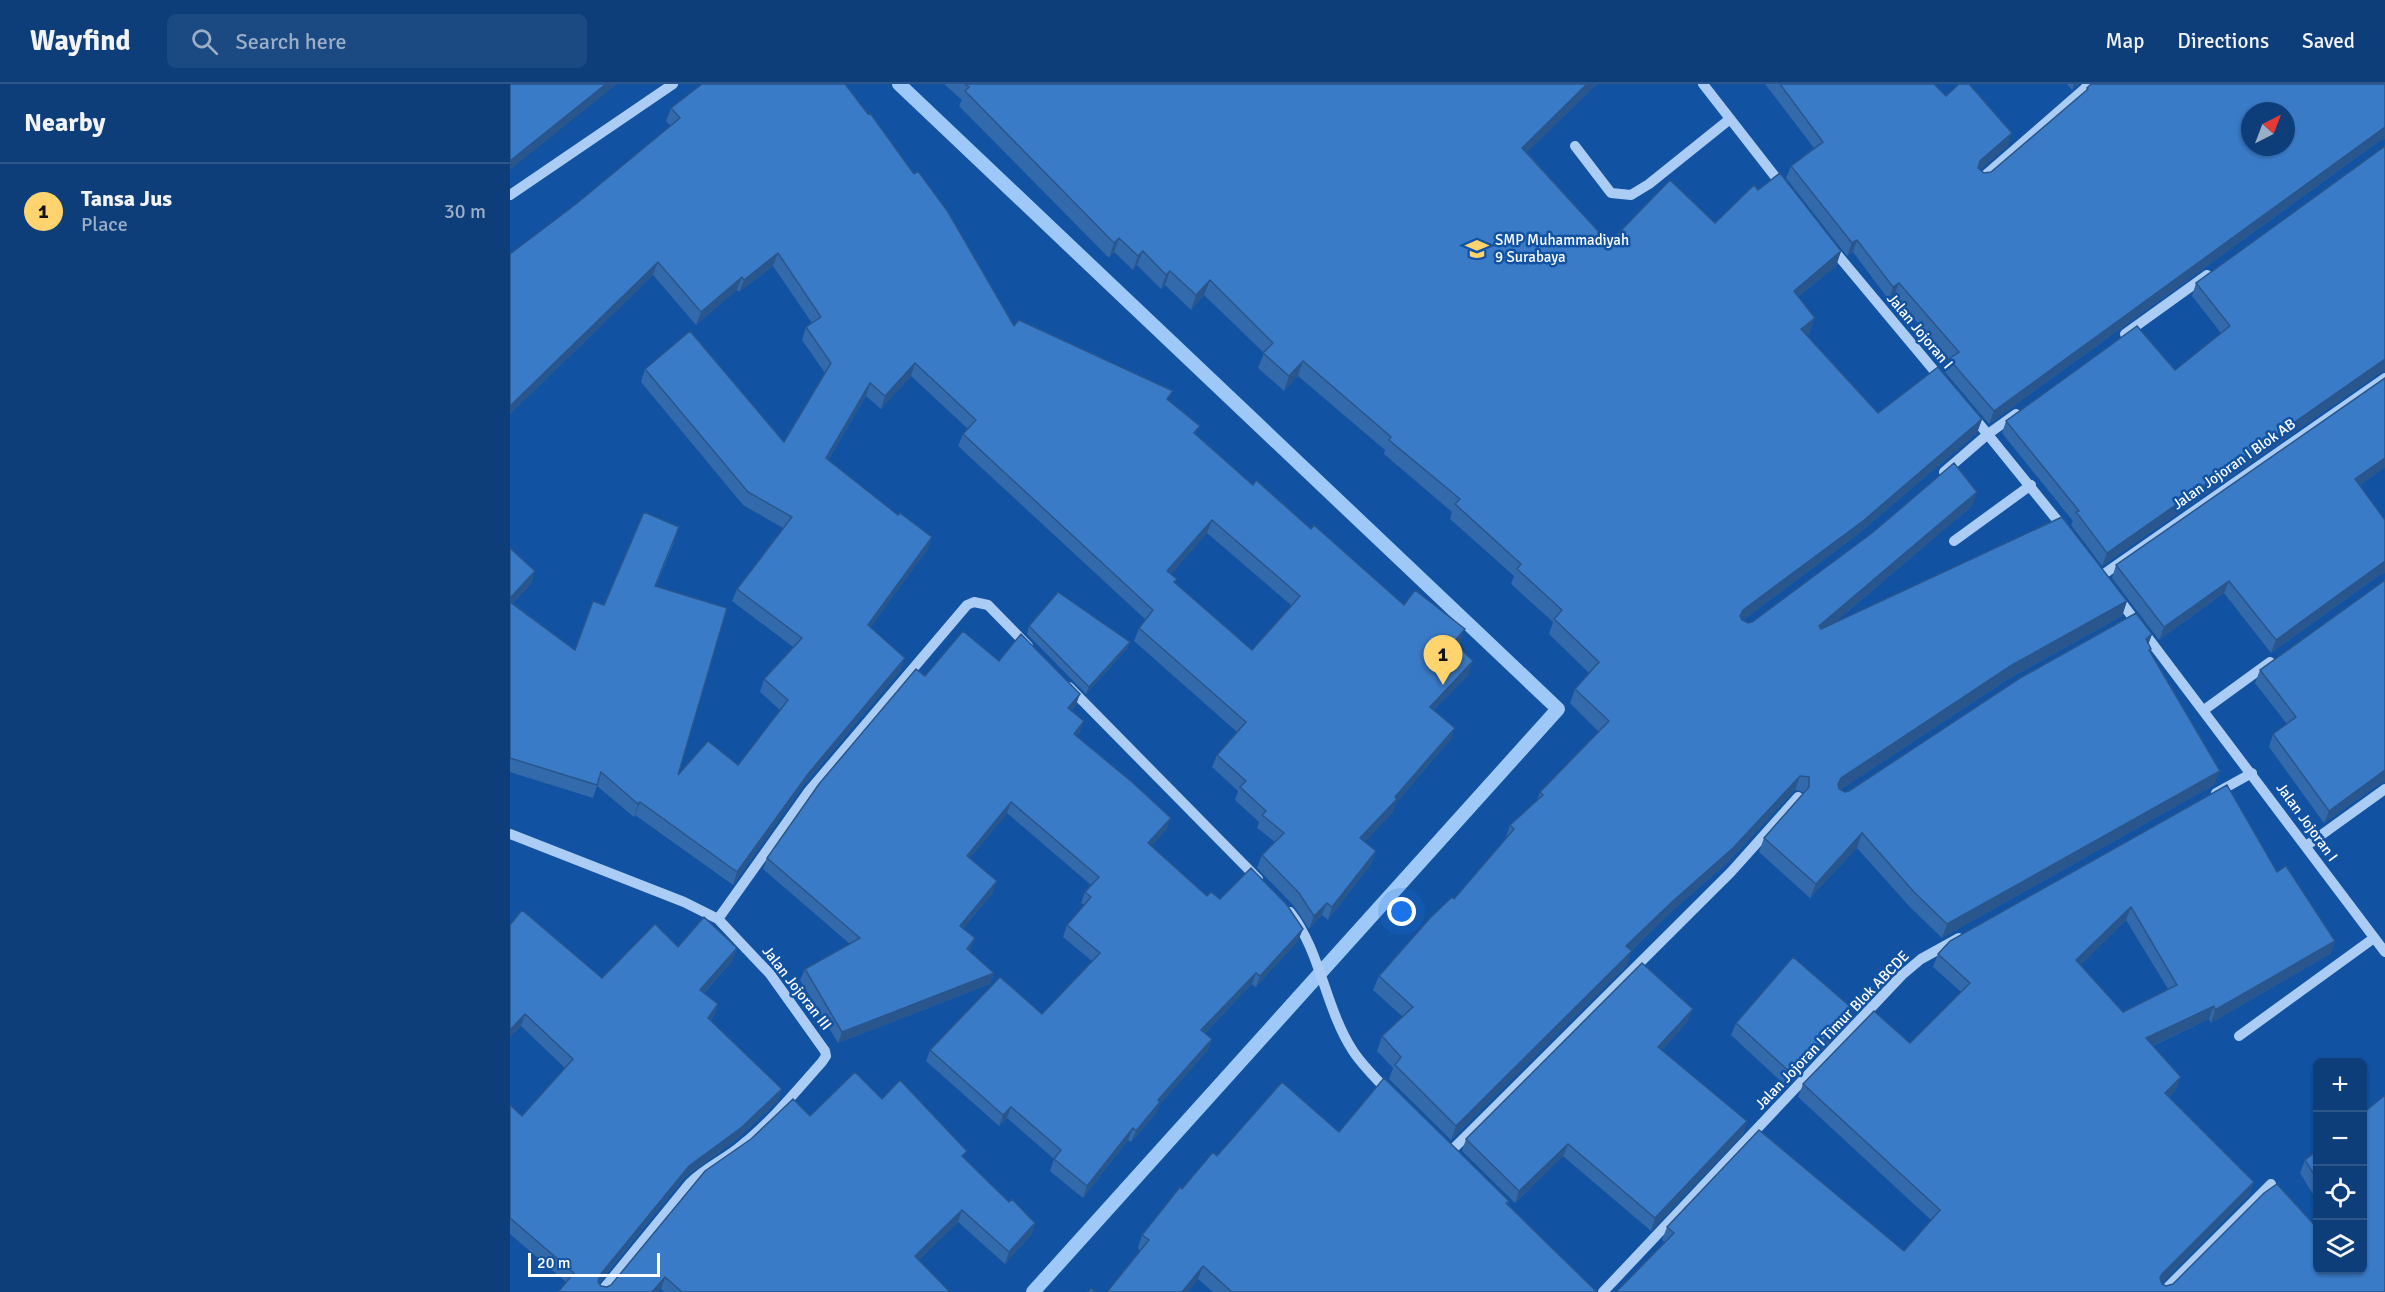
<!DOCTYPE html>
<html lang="en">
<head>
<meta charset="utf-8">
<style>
	:root { --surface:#0d3e7a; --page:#1b4981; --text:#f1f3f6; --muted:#9aaec7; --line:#2d578b; --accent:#ffd46f }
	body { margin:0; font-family:Signika,sans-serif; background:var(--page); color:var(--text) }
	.controls { position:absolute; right:18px; bottom:18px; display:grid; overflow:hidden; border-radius:9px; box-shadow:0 2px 4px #0004 }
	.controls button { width:54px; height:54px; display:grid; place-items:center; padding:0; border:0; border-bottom:2px solid var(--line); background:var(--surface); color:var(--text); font:30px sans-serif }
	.compass { position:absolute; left:1731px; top:18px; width:54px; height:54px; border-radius:50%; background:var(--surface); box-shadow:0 2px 4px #0004; rotate:42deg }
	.scale { position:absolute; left:18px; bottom:15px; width:132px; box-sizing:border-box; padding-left:6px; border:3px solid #fff; border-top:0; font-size:16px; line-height:21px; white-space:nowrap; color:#fff; -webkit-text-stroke:4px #1152a2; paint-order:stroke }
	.you { position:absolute; left:892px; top:828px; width:21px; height:21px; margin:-15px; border:4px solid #fff; border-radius:50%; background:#1a73e8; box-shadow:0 0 0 9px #1a73e833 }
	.badge { display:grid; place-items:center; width:39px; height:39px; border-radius:50%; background:var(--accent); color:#111; font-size:20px; font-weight:700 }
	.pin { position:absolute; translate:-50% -50px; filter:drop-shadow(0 2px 3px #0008) }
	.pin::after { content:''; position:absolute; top:32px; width:21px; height:18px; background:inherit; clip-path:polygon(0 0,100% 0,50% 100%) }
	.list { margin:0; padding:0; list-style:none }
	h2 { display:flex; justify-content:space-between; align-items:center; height:78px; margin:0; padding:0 24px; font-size:26px }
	h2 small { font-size:20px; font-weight:400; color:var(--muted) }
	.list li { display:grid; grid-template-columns:39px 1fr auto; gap:18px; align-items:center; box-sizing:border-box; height:96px; padding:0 24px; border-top:2px solid var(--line) }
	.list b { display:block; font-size:22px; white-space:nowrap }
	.list p { margin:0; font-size:20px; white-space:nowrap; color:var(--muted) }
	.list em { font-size:20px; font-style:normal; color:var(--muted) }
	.icon { flex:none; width:33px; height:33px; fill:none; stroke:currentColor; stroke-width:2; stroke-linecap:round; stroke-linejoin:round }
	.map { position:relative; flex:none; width:1875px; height:1208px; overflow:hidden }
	header { display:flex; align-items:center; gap:36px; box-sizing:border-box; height:84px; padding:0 30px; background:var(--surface); border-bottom:2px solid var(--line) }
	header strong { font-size:28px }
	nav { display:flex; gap:33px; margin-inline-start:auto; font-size:21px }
	.search { width:420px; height:54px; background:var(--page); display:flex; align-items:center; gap:15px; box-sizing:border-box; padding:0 21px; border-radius:9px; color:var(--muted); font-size:22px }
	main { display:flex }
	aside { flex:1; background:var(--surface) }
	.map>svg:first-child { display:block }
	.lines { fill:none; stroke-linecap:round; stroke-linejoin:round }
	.stream { stroke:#9dc8f8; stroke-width:14 }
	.minor { stroke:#abcdf5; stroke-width:10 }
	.wall { fill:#326aac; fill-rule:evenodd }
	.shaded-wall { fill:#29568c }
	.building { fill:#3a7bc8; stroke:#29568c; stroke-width:1.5; fill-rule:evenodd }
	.labels { text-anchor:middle; stroke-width:5; stroke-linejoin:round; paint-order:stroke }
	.poi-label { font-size:15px; fill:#fff; stroke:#1152a2; text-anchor:start }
	.street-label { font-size:15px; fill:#fff; stroke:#1152a2 }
</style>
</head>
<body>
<header>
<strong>Wayfind</strong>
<div class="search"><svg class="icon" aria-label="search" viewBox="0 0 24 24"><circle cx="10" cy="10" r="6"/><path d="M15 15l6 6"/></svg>Search here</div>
<nav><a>Map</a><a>Directions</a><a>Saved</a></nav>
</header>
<main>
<aside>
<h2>Nearby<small></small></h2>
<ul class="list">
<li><span class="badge">1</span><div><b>Tansa Jus</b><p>Place</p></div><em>30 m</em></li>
</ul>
</aside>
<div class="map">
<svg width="1875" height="1208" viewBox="0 0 1875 1208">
	<rect width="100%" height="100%" fill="#1152a2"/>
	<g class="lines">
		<path class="stream" d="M389,0L1048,625L523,1208"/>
		<path class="minor" d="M1193,0L1274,104
			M1065,62L1101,109L1121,111L1139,100L1220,35
			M1471,95L1580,0
			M0,111L163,0
			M1321,163L1432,296
			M1615,250L1697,191
			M1462,331L1556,447
			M1434,388L1478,350L1506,330
			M1444,457L1521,401
			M1591,492L1875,294
			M1608,514L1875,868
			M559,603L748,795
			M1694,626L1760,578
			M1706,709L1742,689
			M0,750L174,818L208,835L260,890L315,967L316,972L312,978C287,1006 262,1037 232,1061C216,1075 196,1083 180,1099L91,1208
			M1796,762L1875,705
			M780,828C811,868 815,924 843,967C853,982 867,996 880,1009
			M208,835L299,707L457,521L464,518L478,521L518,562
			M1729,952L1864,854
			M940,1068L1221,788L1288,713
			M1093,1208L1392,891L1411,875L1449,854
			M1653,1208L1761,1100"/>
	</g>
	<path class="wall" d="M434,0H1087L1017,68L1099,159L1205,139L1248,106L1331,167L1326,182L1288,213L1300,249L1297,251L1368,329L1472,335L1467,349L1347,451L1232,537L1238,539L1242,538L1462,422L1324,539L1617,517L1612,532L1497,596L1330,706L1335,708L1339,707L1642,550L1638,560L1641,565L1640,568L1704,701L1432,854L1399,822L1347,764L1300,814L1249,768L1254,754L1293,710V708L1285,706L1218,778L1158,831L1121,867L1117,881L941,1056L879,995L883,984L867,967L872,952L893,933L863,906L869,892L944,815L995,756L1000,741L1027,716L1030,708L1089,648L1060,619L1065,605L1079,589L1039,550L1043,538L1001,500L1004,492L940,435L942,428L874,370L875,366L788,292L774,307L748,284L754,269L694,211L681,226L655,201L651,205L627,181L623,186L604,168L599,174L449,22L452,16Z
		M1255,0H1424L1436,12L1498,62L1470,86L1474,89L1481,88L1576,7L1577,4L1875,0V55L1871,56L1479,340L1435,288L1439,275L1384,212L1379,216L1343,168L1337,172L1276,94L1281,82L1304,64Z
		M1557,0H1569L1562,6Z
		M161,24L504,242L660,317L687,351L743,401L801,445L894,521L950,558L947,561L959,590L924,626L945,644L940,656L886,719L883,728L854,758L866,767L861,780L818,836L812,831L799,845L784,822L747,784L752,771L765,758L747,744L749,738L725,716L728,707L702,683L707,671L727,648L624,557L629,544L636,536L448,362L453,350L458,345L401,292L371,325L356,312L318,376L388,431L422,453L417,466L360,543L391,586L293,702L223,801L125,731L124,733L87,702L83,714L0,688V464L25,487L21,500L3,519L65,566L94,521L165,456L146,502L168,691L228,681L270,626L250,608L254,595L283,563L222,517L227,505L273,444L233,421L131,298L135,285L274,358L315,289L292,256L296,243L302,239L263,182L229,208L227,206L186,241L143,191L0,330V170L66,120L161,42L156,37ZM697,449L782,522L742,566L665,499L661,490Z
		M1686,199L1871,288L1592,482L1561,441L1563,437L1492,349L1496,337L1665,286L1711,249L1682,212Z
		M1875,294V383L1850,401L1875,436V489L1871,490L1761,569L1714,509L1649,556L1602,494L1606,481Z
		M1875,496V699H1871L1814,739L1759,663L1763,650L1777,640L1745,599L1750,586Z
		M519,542L620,558L617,565L576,610L517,550Z
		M489,577L566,621L561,627L570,648L566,652L657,745L641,762L697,812L710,815L788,857L746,903L742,900L695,949L702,955L698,966L649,1021L646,1029L621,1058L618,1056L573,1114L540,1087L544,1075L497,1034L489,1042L416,977L420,966L532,930L582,877L553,853L557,841L574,821L571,819L575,808L581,801L497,729L460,774L483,809L453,844L461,865L459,867L484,889L480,900L328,959L290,896L295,885L340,860L253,785L257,774L415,592Z
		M1767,788L1825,857L1820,870L1701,939L1699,935L1643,962L1666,1006L1659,1013L1744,1098L1739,1111L1652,1199L1656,1202L1808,1185H1852L1875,1208H1106L1155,1158L1152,1156L1157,1143L1394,1167L1421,1136L1288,1013L1293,1000L1400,959L1451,908L1423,883L1428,870L1440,857ZM1616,836L1658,905L1613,928L1570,881Z
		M0,841L92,894L168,863L223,876L194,909L208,920L204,932L201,936L268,1017L227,1055L174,1094L89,1199L91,1202L97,1203L101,1201L300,1032L372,1015L454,1074L499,1118L525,1139L521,1151L495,1180L448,1138L409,1176L440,1208H154L151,1205L48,1208L56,1198L0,1150V1021L12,1032L55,984L11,942L0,953Z
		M1178,937L1152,966L1237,1037L1233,1050L1141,1147L1053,1072L1005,1119L952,1067L956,1055Z
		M1339,938L1277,1003L1221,951L1226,939Z
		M829,1048L999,1117L998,1120L1087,1208H703L688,1195L630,1167L628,1164L632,1151L672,1105L707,1072Z
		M1808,1066V1118L1790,1089L1795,1076Z"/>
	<path class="shaded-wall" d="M96,0H107L0,86V77Z
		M1077,0H1087L1007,78L1012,64Z
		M1564,0H1569L1562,6Z
		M1875,43V55L1871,56L1479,340L1484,327Z
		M1502,49L1498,62L1466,90L1470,77Z
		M609,154L604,168L599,174L604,159Z
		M1347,156L1343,168L1337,172L1342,159Z
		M633,167L627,181L623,186L628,172Z
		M1331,167L1326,182L1278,221L1284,207Z
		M268,169L263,182L229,208L234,196Z
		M148,178L143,191L0,330V322Z
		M660,187L655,201L651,205L656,191Z
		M232,193L227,206L186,241L191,228Z
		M700,196L694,211L681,226L686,211Z
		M1389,199L1384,212L1379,216L1383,203Z
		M1305,234L1300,249L1286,260L1291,245Z
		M1875,275V288H1871L1592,482L1597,469Z
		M793,277L788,292L774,307L779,292Z
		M405,279L401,292L371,325L375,312Z
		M360,299L356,312L311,387L316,374Z
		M1472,335L1467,349L1347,451L1228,540L1233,526Z
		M1875,374V383L1841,407L1845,395Z
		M1467,408L1462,422L1304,556L1309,542Z
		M702,436L697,449L653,499L657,487Z
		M422,453L417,466L353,554L358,541Z
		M1875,477V489L1871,490L1761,569L1766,556Z
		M25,487L21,500L0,522V514Z
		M1719,497L1714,509L1649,556L1654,543Z
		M1617,517L1612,532L1497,596L1326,709L1328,700L1331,694L1502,581Z
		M955,545L950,558L939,571L944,558Z
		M1642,550L1637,564L1636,555Z
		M620,558L617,565L576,610L579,603Z
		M395,574L391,586L293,702L223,801L227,788L298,690Z
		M963,577L959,590L915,635L920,623Z
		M570,610L566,621L554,635L558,624Z
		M574,637L570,648L559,661L564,650Z
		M945,644L940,656L886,719L883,728L846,767L850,754Z
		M1875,686V699H1871L1814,739L1819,727Z
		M1710,687L1704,701L1432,854L1437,840Z
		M1290,692L1285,706L1218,778L1158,831L1111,876L1116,862Z
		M130,718L125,731L124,733L128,720Z
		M501,718L497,729L453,783L457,772Z
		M661,734L657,745L634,770L638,759Z
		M1352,749L1347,764L1300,814L1306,800Z
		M866,767L861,780L818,836L822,823Z
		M487,797L483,809L446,853L450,842Z
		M817,819L812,831L799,845L804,832Z
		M1621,823L1616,836L1562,890L1566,876Z
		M793,845L788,857L746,903L750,892Z
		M465,854L461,865L452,876L457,865Z
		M1825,857L1820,870L1701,939L1705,926Z
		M227,864L223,876L185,918L190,906Z
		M1122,867L1117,881L941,1056L946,1042Z
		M484,889L480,900L328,959L332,948Z
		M746,889L742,900L687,957L691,946Z
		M208,920L204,932L193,945L198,934Z
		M1704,922L1699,935L1631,967L1636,954Z
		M1183,925L1178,937L1144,975L1148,963Z
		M1343,925L1339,938L1277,1003L1282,990Z
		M15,930L11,942L0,953V946Z
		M702,955L698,966L649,1021L646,1029L621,1058L626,1047L648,1016Z
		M1671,993L1666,1006L1650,1022L1655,1009Z
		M272,1005L268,1017L227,1055L174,1094L85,1203L90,1191L179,1082Z
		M501,1023L497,1034L489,1042L493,1031Z
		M1237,1037L1233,1050L1141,1147L1145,1134Z
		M623,1044L618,1056L573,1114L577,1102Z
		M1058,1060L1053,1072L1005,1119L1009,1107Z
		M1744,1098L1739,1111L1648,1203L1646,1207L1652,1190Z
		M452,1126L448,1138L401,1184L405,1172Z
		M525,1139L521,1151L495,1180L499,1168Z
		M693,1182L688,1195L678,1208H672Z
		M155,1193L151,1205L148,1208H142Z"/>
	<path class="building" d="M0,0H96L0,77Z
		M192,0H335L358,30L360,29L404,90L408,87L438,128L504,242L509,236L663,307L657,315L690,342L684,349L743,401L746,396L801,445L804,441L894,521L905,506L955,545L944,558L963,577L920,623L945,644L885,713L887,715L850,754L866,767L822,823L817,819L804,832L789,809L752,771L774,749L752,731L756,727L730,703L736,697L707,671L736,638L629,544L643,526L453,350L466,336L405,279L375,312L360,299L316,374L388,431L390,429L422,453L358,541L395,574L298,690L227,788L130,718L128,720L91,688L87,701L0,674V518L65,566L83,517L94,521L134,428L169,443L145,502L217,524L168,691L198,657L228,681L278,616L254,595L292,554L227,505L282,433L238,408L135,285L180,247L274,358L321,279L296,243L311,233L268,169L234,196L232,193L191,228L148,178L0,322V170L66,120L170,34L161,24ZM702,436L790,512L742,566L664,498L667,495L657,487Z
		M455,0H1077L1012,64L1099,159L1160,96L1205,139L1244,101L1248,106L1270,89L1331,167L1284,207L1305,234L1291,245L1368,329L1428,283L1472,335L1353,437L1233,526L1230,532L1232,536L1238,539L1242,538L1362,449L1444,379L1467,408L1309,542L1311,545L1552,433L1617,517L1502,581L1331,694L1328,700L1329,705L1335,708L1339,707L1510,594L1626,529L1642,550L1636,555L1641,565L1639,566L1710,687L1437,840L1404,808L1352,749L1306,800L1254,754L1299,703V693L1290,692L1223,764L1163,817L1116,862L1122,867L946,1042L885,981L891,973L872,952L903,923L869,892L920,834L942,813L944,815L1004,745L1000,741L1033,711L1030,708L1099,637L1065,605L1089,578L1044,535L1052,526L1007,485L1011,480L945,420L950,415L879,356L881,353L793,277L779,292L753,269L763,259L700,196L686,211L660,187L656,191L633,167L628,172L609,154L604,159L455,7L459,3Z
		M1270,0H1424L1436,12L1449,0H1459L1502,49L1470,77L1468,84L1474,89L1481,88L1578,5L1577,4L1581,0H1875V43L1484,327L1439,275L1449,268L1389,199L1383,203L1347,156L1342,159L1281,82L1313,58ZM1740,27H1776V63H1740Z
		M1875,62V275L1597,469L1566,428L1569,427L1496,337L1627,242L1665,286L1720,242L1686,199Z
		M1875,294V374L1845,395L1875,436V477L1766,556L1719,497L1654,543L1606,481Z
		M0,464L25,487L0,514Z
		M1875,496V686L1819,727L1763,650L1786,633L1750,586Z
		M548,508L620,558L579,603L519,542Z
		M453,547L489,577L511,550L570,610L558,624L574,637L564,650L622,698L661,734L638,759L697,812L701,808L710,815L741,784L777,821L793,845L750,892L746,889L691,946L702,955L648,1016L650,1018L626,1047L623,1044L577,1102L544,1075L551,1066L501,1023L493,1031L420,966L490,893L532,930L590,869L557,841L581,813L575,808L589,793L501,718L457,772L487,797L450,842L465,854L457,865L484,889L332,948L295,885L350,854L257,774L309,700L406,585L415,592Z
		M1717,701L1767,788L1776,782L1825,857L1705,926L1704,922L1636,954L1671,993L1655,1009L1744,1098L1652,1190L1650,1194L1652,1200L1656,1202L1663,1200L1754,1109L1767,1100L1808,1145V1185H1852V1030L1875,1011V1208H1106L1164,1149L1157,1143L1249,1046L1394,1167L1430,1126L1293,1000L1364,927L1400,959L1460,899L1428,870L1440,857ZM1621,823L1667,901L1613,928L1566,876Z
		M12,826L92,894L145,840L168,863L194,833L227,864L190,906L208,920L198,934L272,1005L232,1043L179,1082L90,1191L88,1198L91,1202L97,1203L101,1201L195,1087L241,1055L283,1015L300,1032L345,988L372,1015L390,996L457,1067L452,1072L499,1118L502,1115L525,1139L499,1168L452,1126L405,1172L440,1208H172L155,1193L142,1208H48L64,1189L0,1134V1021L12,1032L63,975L15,930L0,946V841Z
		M1283,873L1343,925L1282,990L1226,939Z
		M1132,879L1183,925L1148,963L1237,1037L1145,1134L1058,1060L1009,1107L956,1055Z
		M874,994L999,1117L996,1119L1087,1208H722L693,1182L672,1208H597L639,1156L632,1151L670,1103L672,1105L703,1068L707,1072L772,998L829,1048Z
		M1808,1066V1097L1795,1076Z
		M581,1204L585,1208H578Z"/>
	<defs>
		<g id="school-bare" transform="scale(1.8)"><path d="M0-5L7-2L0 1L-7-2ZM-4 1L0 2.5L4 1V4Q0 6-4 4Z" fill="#ffd46f" stroke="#1152a2" stroke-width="2.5" paint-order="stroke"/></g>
	</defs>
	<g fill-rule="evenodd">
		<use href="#school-bare" x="967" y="165"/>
	</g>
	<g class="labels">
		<g class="poi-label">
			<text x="985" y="161">SMP Muhammadiyah<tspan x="985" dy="17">9 Surabaya</tspan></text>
		</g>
		<g class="street-label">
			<text transform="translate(1410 247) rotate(50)" y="5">Jalan Jojoran I</text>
			<text transform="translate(1724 380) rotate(-35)" y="5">Jalan Jojoran I Blok AB</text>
			<text transform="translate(1797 738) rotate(54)" y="5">Jalan Jojoran I</text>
			<text transform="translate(287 904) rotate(52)" y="5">Jalan Jojoran III</text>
			<text transform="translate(1322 946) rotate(-46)" y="5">Jalan Jojoran I Timur Blok ABCDE</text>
		</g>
	</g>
</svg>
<div class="controls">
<button>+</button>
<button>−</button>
<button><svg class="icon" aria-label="locate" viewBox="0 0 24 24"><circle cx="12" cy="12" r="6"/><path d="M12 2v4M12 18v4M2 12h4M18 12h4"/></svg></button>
<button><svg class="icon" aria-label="layers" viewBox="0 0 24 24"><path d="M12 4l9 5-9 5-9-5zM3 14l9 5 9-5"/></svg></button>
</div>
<svg class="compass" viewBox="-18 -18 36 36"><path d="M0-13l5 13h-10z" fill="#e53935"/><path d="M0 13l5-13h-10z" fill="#9aaec7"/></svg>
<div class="scale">20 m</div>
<div class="you"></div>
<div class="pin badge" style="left:933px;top:601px">1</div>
</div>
</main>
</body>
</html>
